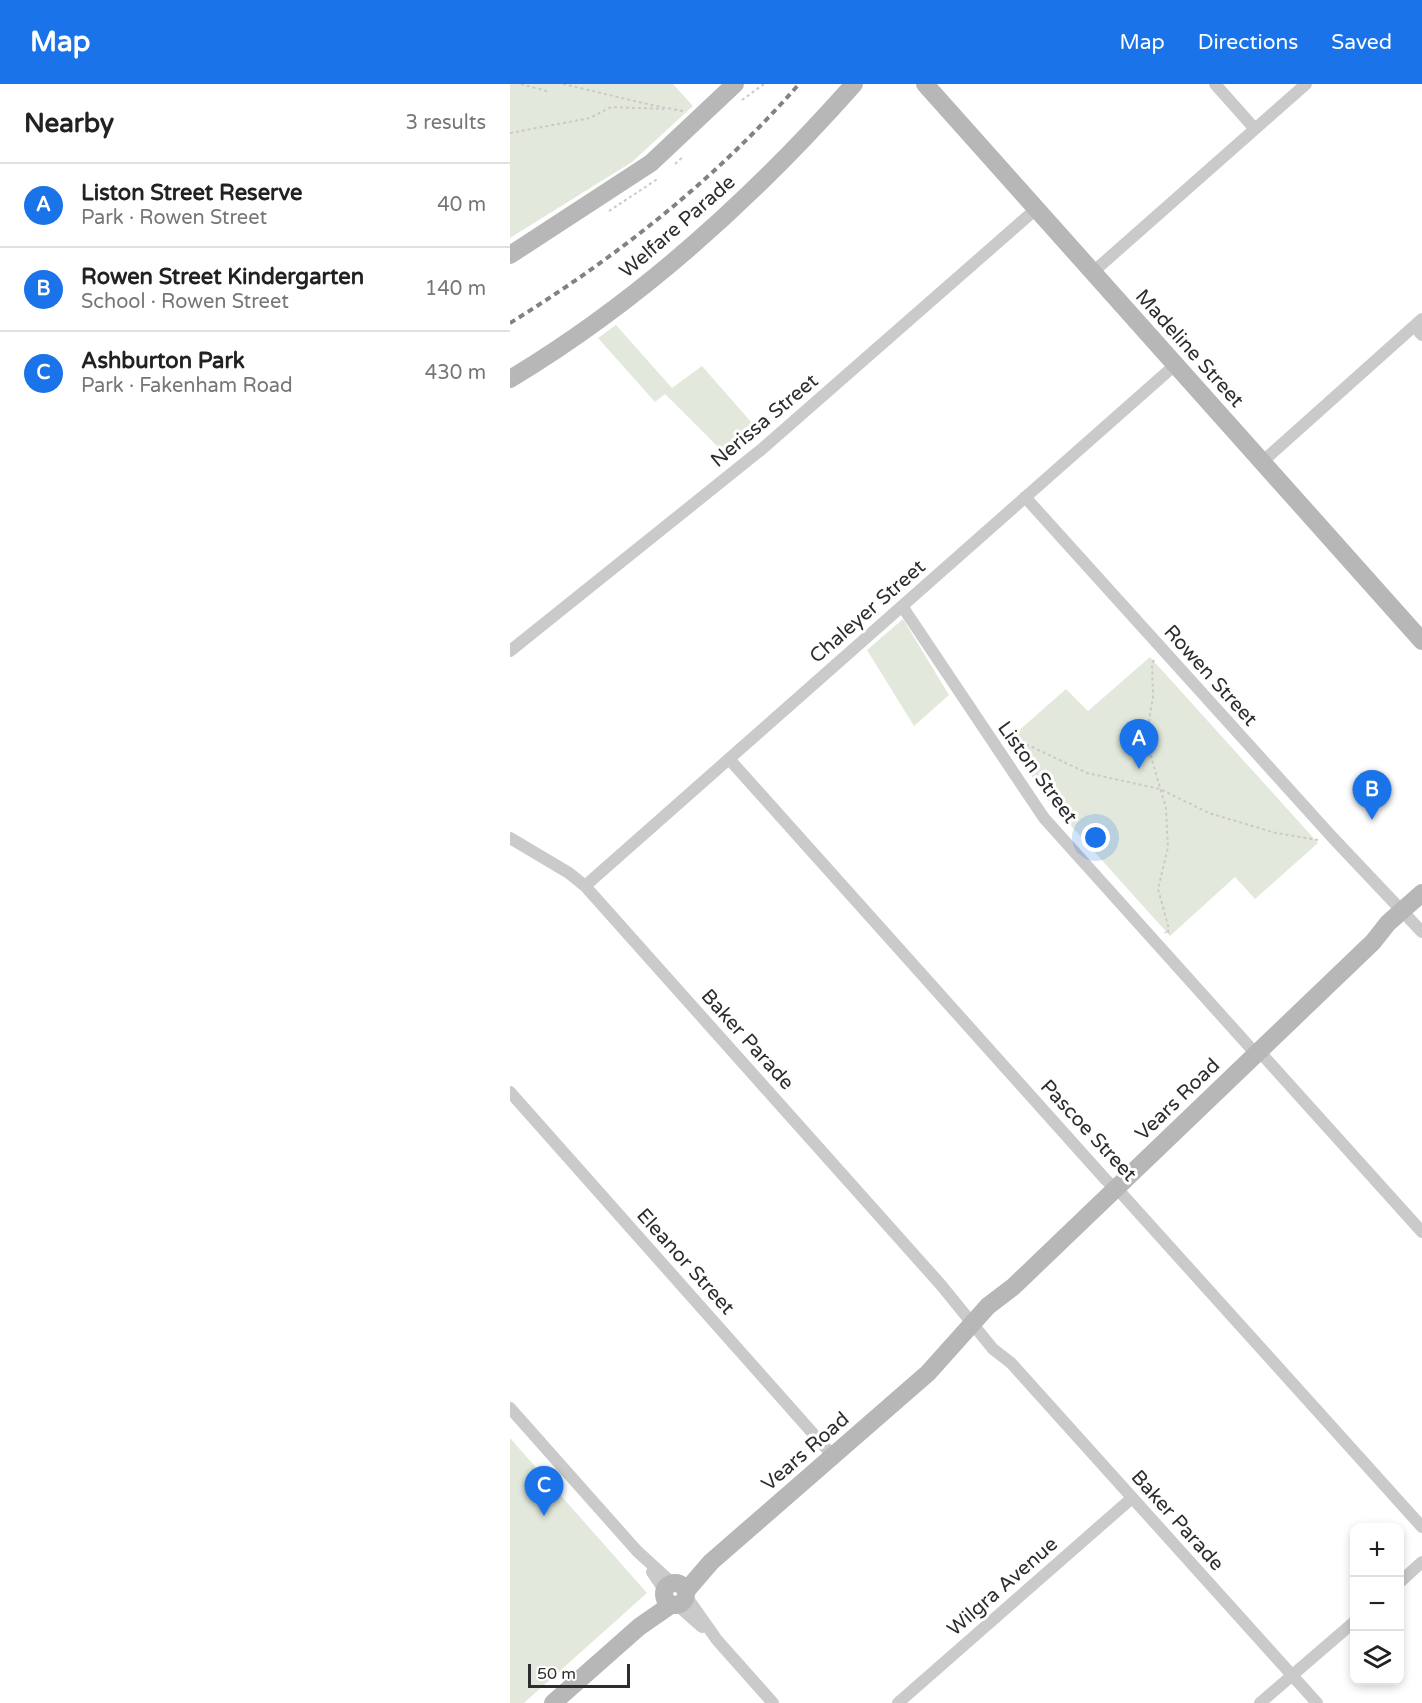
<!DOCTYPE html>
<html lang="en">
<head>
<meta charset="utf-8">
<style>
	:root { --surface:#fff; --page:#f6f6f6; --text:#222; --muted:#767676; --line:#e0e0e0; --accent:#1a73e8 }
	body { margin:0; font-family:"Varela Round",sans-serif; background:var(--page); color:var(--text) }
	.controls { position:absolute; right:18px; bottom:18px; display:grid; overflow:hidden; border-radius:12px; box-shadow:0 3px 9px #0003 }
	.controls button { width:54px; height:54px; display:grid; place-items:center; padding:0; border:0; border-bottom:2px solid var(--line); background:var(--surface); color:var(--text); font:30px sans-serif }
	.scale { position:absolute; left:18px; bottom:15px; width:102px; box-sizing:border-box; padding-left:6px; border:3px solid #2d2d2d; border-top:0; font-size:16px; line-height:21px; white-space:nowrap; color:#2d2d2d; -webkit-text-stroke:4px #fff; paint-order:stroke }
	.you { position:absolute; left:586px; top:754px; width:21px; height:21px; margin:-15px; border:4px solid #fff; border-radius:50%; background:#1a73e8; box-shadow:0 0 0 9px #1a73e833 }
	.badge { display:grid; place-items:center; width:39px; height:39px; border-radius:50%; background:var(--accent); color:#fff; font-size:20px; font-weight:700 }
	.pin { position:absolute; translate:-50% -50px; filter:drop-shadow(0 2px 3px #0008) }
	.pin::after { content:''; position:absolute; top:32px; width:21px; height:18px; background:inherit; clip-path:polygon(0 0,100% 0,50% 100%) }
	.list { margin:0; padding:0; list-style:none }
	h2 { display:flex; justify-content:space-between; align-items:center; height:78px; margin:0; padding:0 24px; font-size:26px }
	h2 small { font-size:20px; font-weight:400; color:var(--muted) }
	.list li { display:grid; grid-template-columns:39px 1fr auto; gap:18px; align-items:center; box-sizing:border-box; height:84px; padding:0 24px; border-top:2px solid var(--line) }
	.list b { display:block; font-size:22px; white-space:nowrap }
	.list p { margin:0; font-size:20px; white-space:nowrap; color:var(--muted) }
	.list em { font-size:20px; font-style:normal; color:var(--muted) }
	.icon { flex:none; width:33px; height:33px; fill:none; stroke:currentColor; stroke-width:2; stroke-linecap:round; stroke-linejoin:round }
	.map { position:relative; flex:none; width:912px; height:1619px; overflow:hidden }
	header { display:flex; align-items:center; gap:36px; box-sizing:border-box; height:84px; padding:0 30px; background:var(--accent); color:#fff }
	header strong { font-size:28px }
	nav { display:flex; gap:33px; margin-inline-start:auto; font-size:21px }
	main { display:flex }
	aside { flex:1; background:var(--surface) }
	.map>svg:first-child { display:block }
	.green { fill:#e2e9dc }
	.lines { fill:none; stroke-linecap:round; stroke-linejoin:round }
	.path { stroke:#cacaca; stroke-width:2; stroke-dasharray:3 3; stroke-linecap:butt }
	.street { stroke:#cacaca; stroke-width:12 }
	.secondary { stroke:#b7b7b7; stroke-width:18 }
	.rail { stroke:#828282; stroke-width:4; stroke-dasharray:6 4.5; stroke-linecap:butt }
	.labels { text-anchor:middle; stroke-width:6; stroke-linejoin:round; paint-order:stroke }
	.street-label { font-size:20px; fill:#2d2d2d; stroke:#fff }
</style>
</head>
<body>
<header>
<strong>Map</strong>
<nav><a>Map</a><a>Directions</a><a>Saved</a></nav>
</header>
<main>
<aside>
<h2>Nearby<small>3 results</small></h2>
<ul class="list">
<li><span class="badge">A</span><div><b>Liston Street Reserve</b><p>Park · Rowen Street</p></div><em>40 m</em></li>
<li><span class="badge">B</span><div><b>Rowen Street Kindergarten</b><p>School · Rowen Street</p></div><em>140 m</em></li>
<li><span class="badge">C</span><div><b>Ashburton Park</b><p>Park · Fakenham Road</p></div><em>430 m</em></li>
</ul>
</aside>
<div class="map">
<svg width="912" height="1619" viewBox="0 0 912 1619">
	<rect width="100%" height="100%" fill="#fff"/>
	<path class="green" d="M0,0H163L183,22L122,78L0,154Z
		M106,241L162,304L192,282L249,347L218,373L155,310L145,318L88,254Z
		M393,535L439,611L404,642L357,566Z
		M640,573L808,759L745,815L725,793L660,852L536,714L498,656L556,605L578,627Z
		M0,1354L137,1509L14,1619H0Z"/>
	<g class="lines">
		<path class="path" d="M11,0L40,8
			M53,0C93,9 132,20 173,27
			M232,16L254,0
			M0,49L80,34L101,23L154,25
			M165,80L174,72
			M99,127L149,94
			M644,576L642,580L643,613L638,642L640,669L656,724L657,746L658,763L648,805L659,845L657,850L655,848
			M499,658L508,657L522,663L577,689L650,705L699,729L766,749L808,756"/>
		<path class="street" d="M705,0L745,45
			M583,188L796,0
			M904,242L912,251
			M752,378L912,235
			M515,413L823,754L912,848
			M392,522L534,734L746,970
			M0,567L252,365L526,125
			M219,675L596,1096L611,1109L912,1443
			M0,754L59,789L75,802L431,1201L483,1265L501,1279L807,1619
			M75,802L665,281
			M749,967L912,1148
			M0,1008L323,1372
			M0,1324L127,1467L162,1499
			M142,1488L155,1507
			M890,1498L912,1478
			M176,1512L207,1556L263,1619
			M167,1521L192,1543
			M388,1619L622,1414
			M750,1619L844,1538"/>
		<path class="secondary" d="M415,0L912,557
			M0,171L141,79L225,0
			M0,295C130,217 244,113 344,0
			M154 1510a11 11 0 1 1 22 0a11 11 0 1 1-22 0Z
			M176,1507L201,1478L418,1289L478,1222L503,1203L863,858L878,839L912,809
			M43,1619L129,1543L162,1520"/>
		<path class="rail" d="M0,239C107,173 206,95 289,0"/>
	</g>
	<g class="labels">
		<g class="street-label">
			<text transform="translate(167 142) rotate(-41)" y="7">Welfare Parade</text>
			<text transform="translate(680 264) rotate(48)" y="7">Madeline Street</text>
			<text transform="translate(254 336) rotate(-40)" y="7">Nerissa Street</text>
			<text transform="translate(357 527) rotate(-41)" y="7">Chaleyer Street</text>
			<text transform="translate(701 591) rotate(48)" y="7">Rowen Street</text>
			<text transform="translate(528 688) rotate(54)" y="7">Liston Street</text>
			<text transform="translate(238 955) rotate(48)" y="7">Baker Parade</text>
			<text transform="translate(667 1015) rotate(-44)" y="7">Vears Road</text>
			<text transform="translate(579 1046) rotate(47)" y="7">Pascoe Street</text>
			<text transform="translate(176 1177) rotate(48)" y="7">Eleanor Street</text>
			<text transform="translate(295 1367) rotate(-41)" y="7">Vears Road</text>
			<text transform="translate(668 1436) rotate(48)" y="7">Baker Parade</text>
			<text transform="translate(492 1502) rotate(-41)" y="7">Wilgra Avenue</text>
		</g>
	</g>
</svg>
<div class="controls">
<button>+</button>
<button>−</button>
<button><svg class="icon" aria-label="layers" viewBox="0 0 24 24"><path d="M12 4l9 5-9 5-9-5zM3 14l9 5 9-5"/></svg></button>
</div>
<div class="scale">50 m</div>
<div class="you"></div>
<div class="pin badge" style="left:629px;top:685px">A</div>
<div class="pin badge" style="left:862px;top:736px">B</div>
<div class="pin badge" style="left:34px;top:1432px">C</div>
</div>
</main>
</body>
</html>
